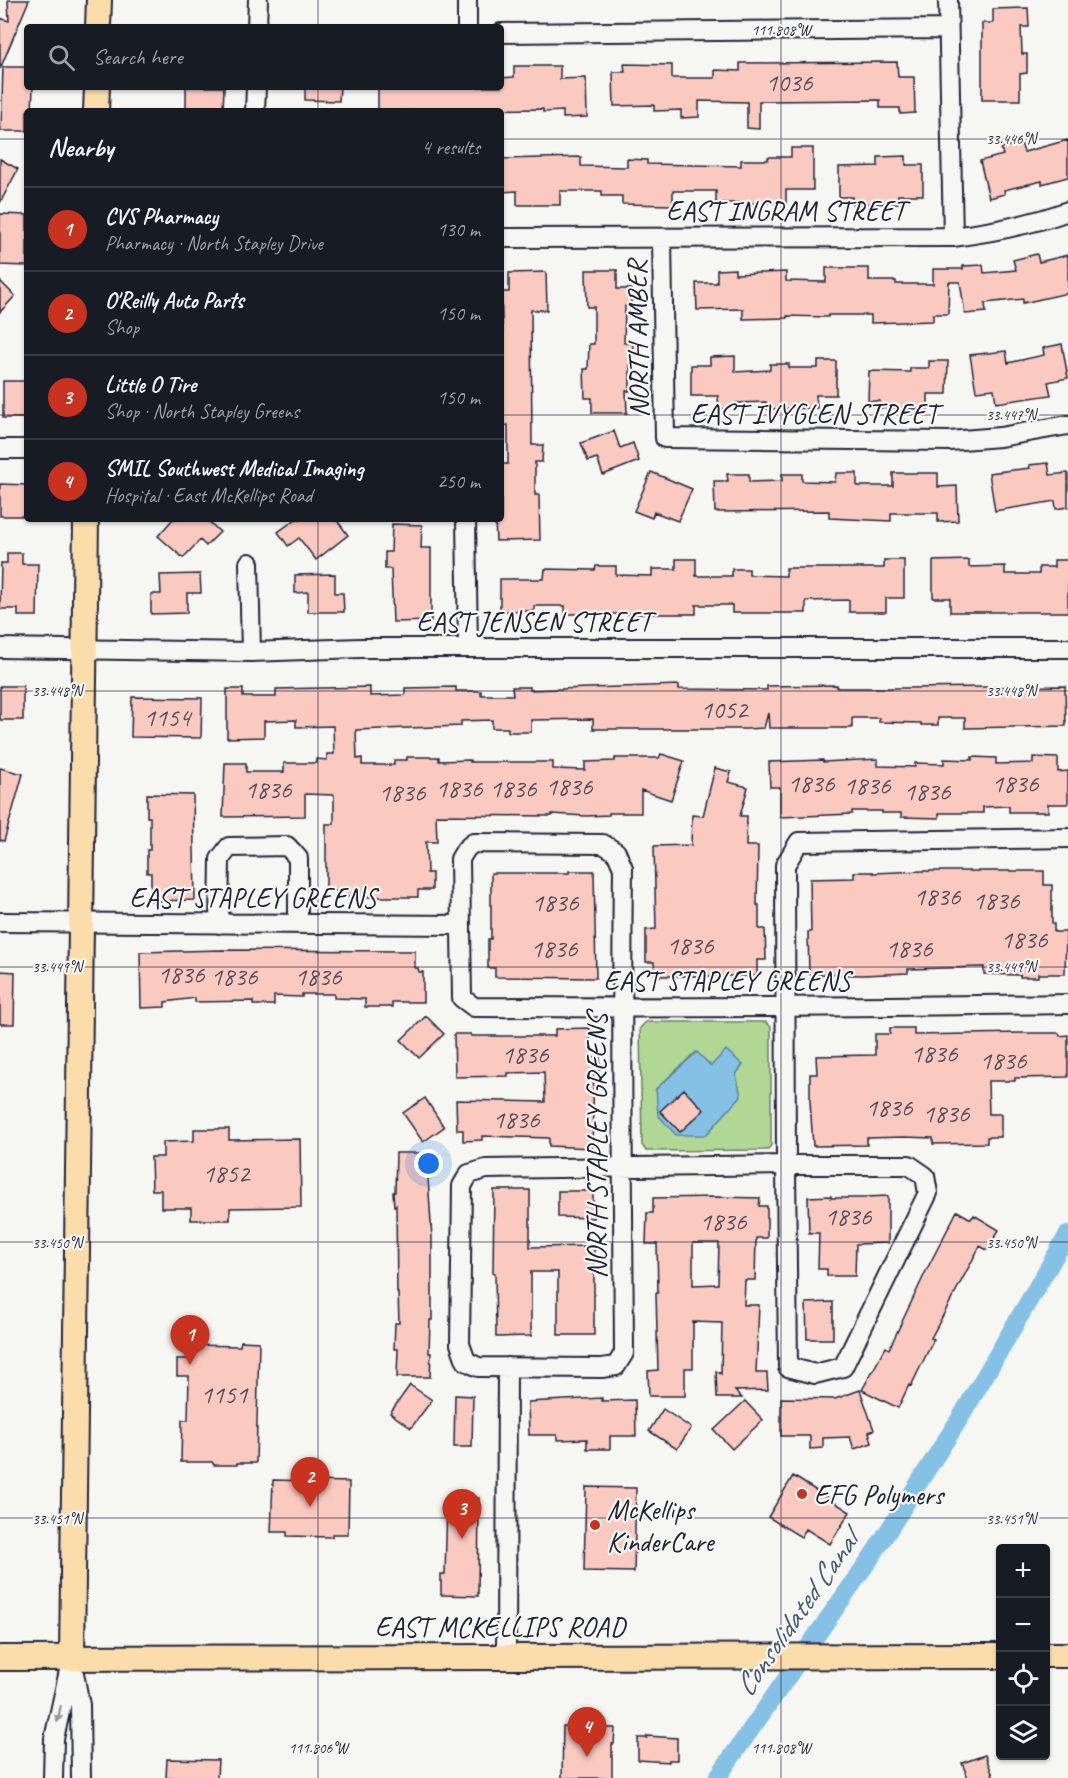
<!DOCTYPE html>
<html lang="en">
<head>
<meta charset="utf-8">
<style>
	:root { --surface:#171b24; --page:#20242c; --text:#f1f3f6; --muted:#9ea1a6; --line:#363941; --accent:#c8321e }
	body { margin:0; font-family:Caveat,sans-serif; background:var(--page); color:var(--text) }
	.controls { position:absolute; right:18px; bottom:18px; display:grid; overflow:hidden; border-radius:6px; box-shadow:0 2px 4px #0004 }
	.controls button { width:54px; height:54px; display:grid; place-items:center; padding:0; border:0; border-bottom:2px solid var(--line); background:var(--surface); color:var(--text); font:30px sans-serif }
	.you { position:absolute; left:429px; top:1164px; width:21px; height:21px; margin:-15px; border:4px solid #fff; border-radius:50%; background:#1a73e8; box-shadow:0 0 0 9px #1a73e833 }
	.badge { display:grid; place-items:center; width:39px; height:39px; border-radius:50%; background:var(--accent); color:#fff; font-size:20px; font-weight:700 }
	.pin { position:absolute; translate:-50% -50px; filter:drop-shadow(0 2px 3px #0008) }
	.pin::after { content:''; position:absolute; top:32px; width:21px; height:18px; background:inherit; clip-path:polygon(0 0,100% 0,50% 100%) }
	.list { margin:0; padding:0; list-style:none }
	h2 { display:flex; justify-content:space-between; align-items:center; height:78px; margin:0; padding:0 24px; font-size:26px }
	h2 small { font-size:20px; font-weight:400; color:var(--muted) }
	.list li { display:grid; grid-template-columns:39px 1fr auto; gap:18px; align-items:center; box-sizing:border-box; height:84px; padding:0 24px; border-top:2px solid var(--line) }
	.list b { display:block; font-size:22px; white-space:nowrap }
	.list p { margin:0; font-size:20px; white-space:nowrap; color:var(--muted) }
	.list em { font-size:20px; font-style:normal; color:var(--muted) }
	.icon { flex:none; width:33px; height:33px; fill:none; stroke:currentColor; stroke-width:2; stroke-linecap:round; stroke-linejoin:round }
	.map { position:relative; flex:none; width:1068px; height:1778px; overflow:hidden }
	.search { position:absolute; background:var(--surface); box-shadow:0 2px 4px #0004; left:24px; top:24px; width:480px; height:66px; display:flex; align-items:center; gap:15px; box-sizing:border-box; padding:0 21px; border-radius:6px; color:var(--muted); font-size:22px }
	.panel { position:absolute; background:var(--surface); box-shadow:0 2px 4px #0004; left:24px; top:108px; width:480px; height:414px; border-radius:6px }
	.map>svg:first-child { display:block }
	.green { fill:#b0d894; stroke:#697d68; stroke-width:1.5; fill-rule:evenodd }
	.water { fill:#85c1e5; stroke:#5d81a1; stroke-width:1.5 }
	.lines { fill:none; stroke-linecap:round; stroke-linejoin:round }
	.canal { stroke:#85c1e5; stroke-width:18 }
	.building { fill:#facac1; stroke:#22223b; stroke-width:1.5; fill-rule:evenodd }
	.minor-casing { stroke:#22223b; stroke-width:22 }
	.major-casing { stroke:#22223b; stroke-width:28 }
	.minor { stroke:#f6f6f2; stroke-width:18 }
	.major { stroke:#faddab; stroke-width:24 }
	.oneway { fill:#9797a0 }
	.ticks { fill:none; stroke:#22223b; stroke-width:1.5; stroke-opacity:0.45 }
	.poi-dot { fill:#c8321e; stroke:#f6f6f2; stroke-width:2 }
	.labels { text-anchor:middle; stroke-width:4.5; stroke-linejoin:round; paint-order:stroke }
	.number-label { font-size:26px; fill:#584c5c }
	.street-label { font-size:28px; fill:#22223b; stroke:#f6f6f2 }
	.poi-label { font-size:28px; fill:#22223b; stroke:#f6f6f2; text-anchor:start }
	.water-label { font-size:30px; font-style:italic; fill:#455a76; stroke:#f6f6f2 }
	.ticks-label { font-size:15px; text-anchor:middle; fill:#22223b; stroke:#f6f6f2; stroke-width:4.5; stroke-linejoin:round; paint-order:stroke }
</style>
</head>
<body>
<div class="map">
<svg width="1068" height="1778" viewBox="0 0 1068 1778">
	<rect width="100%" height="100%" fill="#f6f6f2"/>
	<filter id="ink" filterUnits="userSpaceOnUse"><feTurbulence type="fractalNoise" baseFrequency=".0167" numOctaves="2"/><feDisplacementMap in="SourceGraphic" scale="12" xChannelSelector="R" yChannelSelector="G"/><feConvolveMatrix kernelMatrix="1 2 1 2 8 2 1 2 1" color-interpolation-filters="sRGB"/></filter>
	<g filter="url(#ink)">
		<path class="green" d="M646,1022H766L771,1027V1145L768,1150L646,1151L642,1145L640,1028ZM696,1052L711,1066L743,1065L736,1074L656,1089Z"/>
		<path class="water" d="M726,1050L743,1065L736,1074L741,1096L706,1135H676L658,1115L656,1089L697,1052L711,1066Z"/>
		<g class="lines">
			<path class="canal" d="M717,1778L874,1553L962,1415L1068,1234"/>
		</g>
		<path class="building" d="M8,0H29L0,69V18L9,21Z
			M1028,8L1029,27H1021L1022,54H1027V73L1020,74V100H982V23H993V9Z
			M897,62L898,77H914L915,113L900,114V108H880V100L759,101V129L747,128V102L699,101V117L681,118V110L654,111V105L614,106L613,72H625L624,64L672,65V78H715V70L740,71V63Z
			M514,66H560V79L586,78L587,117L563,118V111L543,112V109L378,111V87H501V78L514,77Z
			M3,67H27V87H33L32,111H27V131H1Z
			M186,87H224L223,111H186Z
			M305,87H340L339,101L305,100Z
			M1068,140V177L1042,184V181L1004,190L1005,194L989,198L980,161L1003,155L1001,148L1021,143L1024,152Z
			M791,148H813V190H786V203H716V191H673V205L622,204V196H602V191H560V205H517V191L501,192V159L581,157V166L627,167V159L647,160V164L741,166V160H768V157H791Z
			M906,156V165H923V195H898V203L852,204V197H839V167L878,166V157Z
			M0,159L18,169L0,203Z
			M0,214L27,215V266L0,265Z
			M1037,254L1039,262L1068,255V293L1023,303V299L985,303L986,312L965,314L960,282H949L948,314H933V321L871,323V315H828V317L787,316V318L743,319V309L697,310L696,283H717V270L735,269V274L786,272V281L826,282V268H869V281H896V284H933V269H963V266L983,265L984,273L1016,270L1013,260Z
			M586,270H617V289H631V306H625L624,343H633L632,361H630V391H626L627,413H592V398H585L584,369H588L589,344H594V307H587Z
			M546,272L547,310H531L532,445H543L542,462H535V495H539L540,540L496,541L495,521H501V464H508V425L501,426V343H503L501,292H509V273Z
			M0,281L15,296L0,312Z
			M1062,344L1068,378L1048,382L1051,395L996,403L994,389L976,391L970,355L1006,351L1008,363L1044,355L1043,348Z
			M735,356V372L770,370V364H789V368H818V361H836V395H816L817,408L766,409V402L736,403V408L719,409L718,396H691V365H710V357Z
			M929,361H948L947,394H928V409L880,408V401H868L869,371L910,372V368H929Z
			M3,381H27V411H24V418H3Z
			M614,431L620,448L633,443L639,461L603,475L597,458L588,461L581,443Z
			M1048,463L1050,475L1068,473V507L1056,509L1055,501L995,511L989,473L1030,468L1029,465Z
			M651,472L692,489L678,521L654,512L652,518L634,511Z
			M836,473H857V486H893V473H938V487L957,486L958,521L938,522V513H891V521L829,518V511L715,512L714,481H728L727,474H749V482L782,481V474H802V481L835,482Z
			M0,484L27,485V516H0Z
			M173,519H206L220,532L206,546L200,540L183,558L158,536Z
			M296,519H336L348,535L316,560L299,538L288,546L278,532Z
			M392,524L422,525L421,548H431V621L393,622L391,569H385V552H391Z
			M7,553H22V564H38L37,616H18V609H0L1,563H7Z
			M676,559H696V576H732V569H749V575L786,576V568H884V560H904V598H886V612H849V600L806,601V613H732V605H696V614H565V606H534V611H500V579H544L545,569L595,570L596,566H616V575L652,576V569H676Z
			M969,560V567L1005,566V574H1039V567H1054V560H1068V612H950V598H933V561Z
			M200,574L201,593H187V613L151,614V594H161L160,575Z
			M335,574V593H343L344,612H308V592L295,593V575Z
			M679,685V689L767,690V686L837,685V688H909L1065,686L1066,726L965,728V718H938V725H921V723L879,722V718H852V728H769L768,713L764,728L746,729H593V719L531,720V732H508V728H492V720L461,721V726L356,730L357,759L362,758V765H394V760H407V757H439V761L470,760V762H553V769L585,770V762L615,761V758H659L661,754L684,761L671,800L641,790V813H609V815L586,816L552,814V816L436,815L437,842H426L427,873H432V890H418V897H339V891H326V824H334V795L305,794V816L223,817L225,763H246V772H284V763H317V759L327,760V754H334L333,726L296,727V720L264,721V737L227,738V689H243V697H276V689L370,687V696L405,695V688L456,687V691H481V695H513L512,687H530V690Z
			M0,686H23V720H0Z
			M132,697L202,698L201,738L131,737Z
			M972,757L996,758V764L1033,763V757L1058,758V772L1068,771V804H1048V812H1009V806L983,807V813H939V818L901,817V813H882V811H852V814L780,817V787H770L769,762L823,760V762L878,759V766L915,767V763L944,764V759L972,760Z
			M0,768L23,774L4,841L0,840Z
			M715,768L731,772L728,782L748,787L740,816H747L746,846H758L757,905H759V929H765L766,960H757V976H655L654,962H646V930L656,929L654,846L691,845L692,815L703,816Z
			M147,794L193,795L195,900L151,901V873H147V850H150V817H147Z
			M569,871H594L596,978L495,977V968H488V939H491V873H569Z
			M923,871H1044V885H1052V923L1054,924V932H1066L1065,974H1038V977H1020V975L984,974V967L908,969V973L863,975L809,974L808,932H811L810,879L854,878V872H873V873Z
			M222,950L415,951V968H418L419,972H423V1002H392V1007H365V999L334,998V994H302V997L274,996V1005H253V1001L195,1002V998L165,1002V1007L141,1008L140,952Z
			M0,971L15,972L14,1024H0Z
			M426,1016L444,1034L419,1058L401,1040Z
			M590,1028L591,1058L600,1057V1070L594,1071L592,1148L549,1146V1138L482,1136V1140L463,1141V1130H457L456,1100L545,1102L544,1072L508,1073V1076L455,1077L454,1034H471V1036H555V1029Z
			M890,1028H914V1035L1022,1033H1059L1060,1036L1068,1035V1077L1015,1078V1081H988L989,1114H1001V1137H987V1143L933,1144V1138L904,1137L867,1138V1145L813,1146L810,1101V1074H817L816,1056L875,1055V1034H890Z
			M684,1089L704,1110L680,1132L660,1111Z
			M425,1098L444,1127L423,1142L403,1113Z
			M194,1129H229V1140L300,1139L301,1207L230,1208V1220H191V1208H161V1190H152L151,1157H163V1142L194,1141Z
			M396,1153H428V1161H434V1178H428L432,1238V1320H430L429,1353H431L430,1377H397L398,1349H394L395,1323H399L398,1293H397L396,1205L394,1206L393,1192H395Z
			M494,1190H530V1247L594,1246V1335H558V1272H531V1336L496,1337L495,1273H493Z
			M558,1191H593V1218L558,1217Z
			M831,1196V1198H865V1197L888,1196V1243L856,1244L855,1276H827V1269H818L819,1233H809L808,1197Z
			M717,1197L760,1198L759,1206H767V1238H756L755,1280H745L744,1305H759L756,1373H767L768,1390L735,1391L742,1398H717L716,1371L721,1374L722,1323L693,1322V1368H685V1396H649L648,1371L658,1370L656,1293H658L657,1244H646L647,1213H653V1198ZM693,1243H719L718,1284L693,1285Z
			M957,1211L971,1219L974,1215L999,1230L987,1250L980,1246L931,1338L934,1339L911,1386L909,1385L898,1408L862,1390L886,1347L889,1349L928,1267Z
			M833,1302V1339H807L806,1303Z
			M241,1341L259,1342L256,1463H237V1465H214L212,1462H181L182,1420H188L189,1376H177V1359H190L191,1345L240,1346Z
			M410,1385L432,1400L411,1428L390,1413Z
			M860,1390L874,1430L869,1432L872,1443L854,1449L850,1437L823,1438V1448L810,1449V1436H781V1398L835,1399Z
			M455,1395L473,1396L472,1447H454Z
			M602,1398V1401L635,1400L636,1436H610V1449H587V1439L557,1440V1435H529L528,1402Z
			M745,1401L763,1420L732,1449L714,1430Z
			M663,1409L691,1428L677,1449L649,1431Z
			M793,1476L850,1512L830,1544L806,1529L801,1537L768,1517Z
			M273,1480L349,1482L348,1534H332V1537L287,1536V1532H271Z
			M586,1487L636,1488L634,1572L584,1571Z
			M449,1498H479L478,1596L441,1595V1574H445L447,1505H449Z
			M577,1721H597V1728H615L614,1744H612V1778H562L563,1726H576Z
			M647,1736L677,1738V1760H669V1762L638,1760V1738H647Z
			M985,1755L994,1778H968L962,1763Z
			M167,1759L218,1760L217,1778H166Z"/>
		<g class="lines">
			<g class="minor-casing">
				<path id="minor" d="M467,0V27
					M948,0L953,237
					M257,27L258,0
					M501,33L948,29
					M255,111L256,87
					M501,238L953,237C992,232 1030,225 1068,211
					M662,238L665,438L949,441L1000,437L1068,425
					M0,449H27
					M466,519L468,648
					M249,563L251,652
					M0,648L251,652L360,648H1068
					M1068,838L799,842L785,865L786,1165L486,1169L469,1174L462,1186L460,1344L466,1361L478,1367L602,1368L616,1366L624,1353C623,1192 621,1030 623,868L616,852L603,844L473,843L466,849L460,859L462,998L474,1007C672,1008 870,1007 1068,1004
					M0,922L461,925
					M219,924L220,859L229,847L287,846L298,858V924
					M786,1165H909L925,1176L928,1193L843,1367L815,1374L788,1367Z
					M506,1656L507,1367
					M73,1668L80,1705L81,1778
					M53,1778L54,1739L72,1657"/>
			</g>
			<g class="major-casing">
				<path id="major" d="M98,27L99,0
					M96,111L97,87
					M1046,1655H1068
					M72,1657L86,519
					M0,1658L1000,1656"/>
			</g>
			<use href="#minor" class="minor"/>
			<use href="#major" class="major"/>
		</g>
		<defs><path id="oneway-solid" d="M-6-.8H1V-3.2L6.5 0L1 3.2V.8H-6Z" transform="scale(1.5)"/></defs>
		<use class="oneway" href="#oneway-solid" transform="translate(59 1714) rotate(102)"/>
	</g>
	<path class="ticks" d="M318,0V27M781,0V1778M318,87V111M0,139H27M501,139H1068M0,415H27M501,415H1068M318,519V1778M0,691H1068M0,967H1068M0,1242H1068M0,1518H1068"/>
	<g class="poi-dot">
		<circle cx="802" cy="1494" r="6"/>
		<circle cx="595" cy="1525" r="6"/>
	</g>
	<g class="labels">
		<g class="number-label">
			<text x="789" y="91">1036</text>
			<text x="724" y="718">1052</text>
			<text x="167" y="726">1154</text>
			<text x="811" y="792">1836</text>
			<text x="1015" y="792">1836</text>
			<text x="867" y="794">1836</text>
			<text x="569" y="795">1836</text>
			<text x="459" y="797">1836</text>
			<text x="513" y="797">1836</text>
			<text x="268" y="798">1836</text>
			<text x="927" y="800">1836</text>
			<text x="402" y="801">1836</text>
			<text x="937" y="905">1836</text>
			<text x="996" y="909">1836</text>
			<text x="555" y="911">1836</text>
			<text x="1024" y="948">1836</text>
			<text x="690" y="954">1836</text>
			<text x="554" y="957">1836</text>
			<text x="909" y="957">1836</text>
			<text x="181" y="983">1836</text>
			<text x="234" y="985">1836</text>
			<text x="318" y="985">1836</text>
			<text x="934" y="1062">1836</text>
			<text x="525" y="1063">1836</text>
			<text x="1003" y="1069">1836</text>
			<text x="889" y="1116">1836</text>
			<text x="946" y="1122">1836</text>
			<text x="516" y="1128">1836</text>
			<text x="226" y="1182">1852</text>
			<text x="848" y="1225">1836</text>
			<text x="723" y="1230">1836</text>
			<text x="224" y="1403">1151</text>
		</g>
		<g class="street-label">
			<text x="786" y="220">EAST INGRAM STREET</text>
			<text transform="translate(637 339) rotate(-91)" y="10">NORTH AMBER</text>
			<text x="814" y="423">EAST IVYGLEN STREET</text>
			<text x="534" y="631">EAST JENSEN STREET</text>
			<text x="253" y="907">EAST STAPLEY GREENS</text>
			<text x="727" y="990">EAST STAPLEY GREENS</text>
			<text transform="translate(596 1146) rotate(-90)" y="10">NORTH STAPLEY GREENS</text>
			<text x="500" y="1636">EAST MCKELLIPS ROAD</text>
		</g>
		<g class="poi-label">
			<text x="814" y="1504">EFG Polymers</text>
			<text x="607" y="1519">McKellips<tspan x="607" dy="32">KinderCare</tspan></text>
		</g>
		<g class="water-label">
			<text transform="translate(796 1614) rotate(-55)" y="10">Consolidated Canal</text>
		</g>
	</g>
	<g class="ticks-label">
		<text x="781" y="35">111.808°W</text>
		<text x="1011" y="144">33.446°N</text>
		<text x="1011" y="420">33.447°N</text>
		<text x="1011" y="696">33.448°N</text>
		<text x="57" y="696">33.448°N</text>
		<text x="1011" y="972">33.449°N</text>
		<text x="57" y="972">33.449°N</text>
		<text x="1011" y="1248">33.450°N</text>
		<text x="57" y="1248">33.450°N</text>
		<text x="1011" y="1524">33.451°N</text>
		<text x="57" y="1524">33.451°N</text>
		<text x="318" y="1753">111.806°W</text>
		<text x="781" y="1753">111.808°W</text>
	</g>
</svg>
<div class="controls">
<button>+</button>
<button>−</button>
<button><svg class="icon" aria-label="locate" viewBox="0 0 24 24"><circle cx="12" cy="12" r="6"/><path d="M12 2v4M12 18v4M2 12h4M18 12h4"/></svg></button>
<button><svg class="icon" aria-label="layers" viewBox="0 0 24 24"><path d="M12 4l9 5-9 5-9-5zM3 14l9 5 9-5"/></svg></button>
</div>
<div class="you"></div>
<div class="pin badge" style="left:190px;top:1365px">1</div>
<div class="pin badge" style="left:310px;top:1507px">2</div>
<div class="pin badge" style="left:462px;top:1539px">3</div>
<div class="pin badge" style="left:587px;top:1757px">4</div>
<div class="search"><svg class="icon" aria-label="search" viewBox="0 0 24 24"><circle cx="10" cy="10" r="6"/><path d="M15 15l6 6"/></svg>Search here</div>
<section class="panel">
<h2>Nearby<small>4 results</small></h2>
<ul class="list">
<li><span class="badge">1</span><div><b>CVS Pharmacy</b><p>Pharmacy · North Stapley Drive</p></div><em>130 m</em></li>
<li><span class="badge">2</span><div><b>O'Reilly Auto Parts</b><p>Shop</p></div><em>150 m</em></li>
<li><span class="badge">3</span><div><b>Little O Tire</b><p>Shop · North Stapley Greens</p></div><em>150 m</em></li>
<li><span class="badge">4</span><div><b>SMIL Southwest Medical Imaging</b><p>Hospital · East McKellips Road</p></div><em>250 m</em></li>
</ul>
</section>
</div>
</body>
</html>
